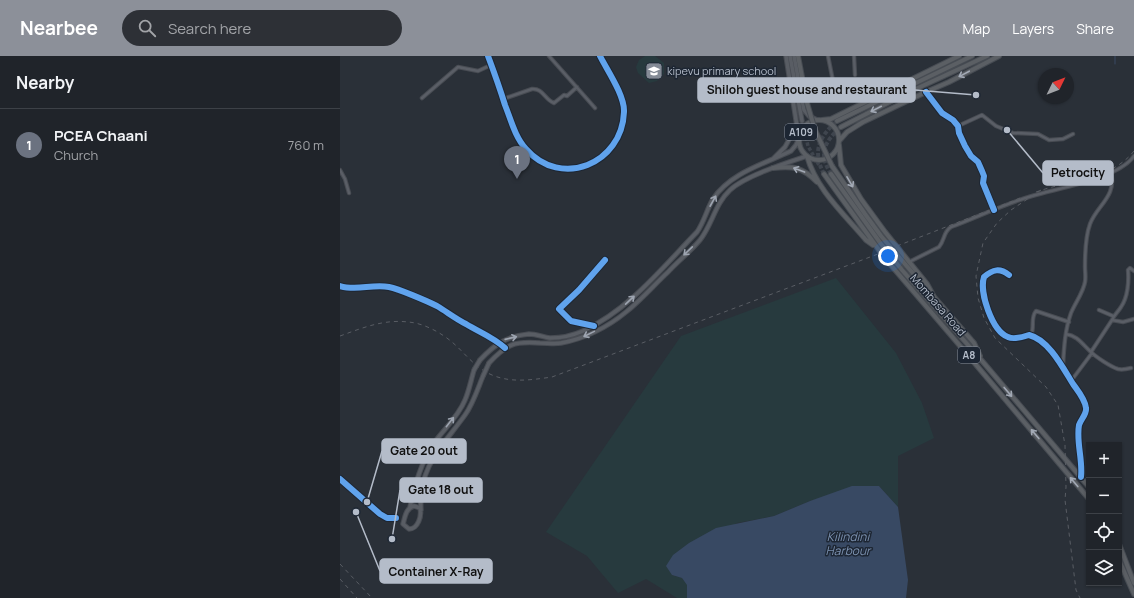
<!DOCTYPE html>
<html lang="en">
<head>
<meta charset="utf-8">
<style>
	:root { --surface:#20242a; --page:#2d3036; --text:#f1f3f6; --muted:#a2a4a8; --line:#3d4147; --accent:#8c9099 }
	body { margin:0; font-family:Manrope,sans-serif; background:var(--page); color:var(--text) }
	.controls { position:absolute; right:12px; bottom:12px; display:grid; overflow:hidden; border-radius:0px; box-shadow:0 1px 3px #0004 }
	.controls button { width:36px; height:36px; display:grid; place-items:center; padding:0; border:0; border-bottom:1px solid var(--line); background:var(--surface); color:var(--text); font:20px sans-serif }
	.compass { position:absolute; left:698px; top:12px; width:36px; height:36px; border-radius:50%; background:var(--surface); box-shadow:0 1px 3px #0004; rotate:47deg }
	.you { position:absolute; left:548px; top:200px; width:14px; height:14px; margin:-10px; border:3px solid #fff; border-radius:50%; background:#1a73e8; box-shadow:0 0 0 6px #1a73e833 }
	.badge { display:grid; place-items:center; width:26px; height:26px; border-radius:50%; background:var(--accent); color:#fff; font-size:13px; font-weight:700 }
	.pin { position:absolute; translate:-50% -33px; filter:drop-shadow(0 1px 2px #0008) }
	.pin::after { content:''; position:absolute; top:21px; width:14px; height:12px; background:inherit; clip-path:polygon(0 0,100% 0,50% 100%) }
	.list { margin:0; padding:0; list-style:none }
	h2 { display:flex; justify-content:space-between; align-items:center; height:52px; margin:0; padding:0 16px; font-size:17px }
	h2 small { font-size:13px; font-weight:400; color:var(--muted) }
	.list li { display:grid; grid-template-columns:26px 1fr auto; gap:12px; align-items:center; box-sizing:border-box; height:72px; padding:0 16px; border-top:1px solid var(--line) }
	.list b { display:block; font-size:15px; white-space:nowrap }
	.list p { margin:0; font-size:13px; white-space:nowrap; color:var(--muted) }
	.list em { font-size:13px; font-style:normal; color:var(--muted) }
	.icon { flex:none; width:22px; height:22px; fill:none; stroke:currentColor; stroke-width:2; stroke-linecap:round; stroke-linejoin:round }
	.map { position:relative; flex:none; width:794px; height:542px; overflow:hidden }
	header { display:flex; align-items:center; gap:24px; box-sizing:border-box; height:56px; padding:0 20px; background:var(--accent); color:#fff }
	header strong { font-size:19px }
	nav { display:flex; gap:22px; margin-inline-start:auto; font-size:14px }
	.search { width:280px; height:36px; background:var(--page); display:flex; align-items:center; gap:10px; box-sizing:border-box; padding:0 14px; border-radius:22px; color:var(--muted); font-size:15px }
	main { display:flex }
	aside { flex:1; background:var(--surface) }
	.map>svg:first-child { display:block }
	.green { fill:#273a3e }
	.water { fill:#384963 }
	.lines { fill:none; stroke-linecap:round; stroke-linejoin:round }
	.stream { stroke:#384963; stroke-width:1 }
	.minor-tunnel { stroke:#3f454e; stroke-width:2.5; stroke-dasharray:2.5 1; stroke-linecap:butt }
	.secondary-tunnel { stroke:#3f454e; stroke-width:3.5; stroke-dasharray:3.5 2; stroke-linecap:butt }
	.trunk-tunnel { stroke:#3f454e; stroke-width:4; stroke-dasharray:4 2; stroke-linecap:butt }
	.minor-casing { stroke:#484c53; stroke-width:4.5 }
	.secondary-casing { stroke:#484c53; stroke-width:5.5 }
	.trunk-casing { stroke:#474c53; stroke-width:6 }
	.minor { stroke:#5a5e66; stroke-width:2.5 }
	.secondary { stroke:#595d64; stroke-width:3.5 }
	.trunk { stroke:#5b5f64; stroke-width:4 }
	.rail { stroke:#595d64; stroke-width:1; stroke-dasharray:4 4; stroke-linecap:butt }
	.secondary-bridge-casing { stroke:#484c53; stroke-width:5.5; stroke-linecap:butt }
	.trunk-bridge-casing { stroke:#474c53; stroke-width:6; stroke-linecap:butt }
	.secondary-bridge { stroke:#595d64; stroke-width:3.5 }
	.trunk-bridge { stroke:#5b5f64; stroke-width:4 }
	.cycleway-casing { stroke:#1d2633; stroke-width:8 }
	.cycleway { stroke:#60a3ed; stroke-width:6 }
	.oneway { stroke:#a2a9b5 }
	.oneway2 { stroke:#9da4b0 }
	.labels { text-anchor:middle; stroke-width:3; stroke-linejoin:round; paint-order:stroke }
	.shield { fill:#1d2633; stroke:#878f9c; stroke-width:1 }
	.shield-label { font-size:10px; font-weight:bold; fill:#b4bcc9 }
	.poi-label { font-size:11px; fill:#b4bcc9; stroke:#1d2633; text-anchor:start }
	.street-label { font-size:11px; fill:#b4bcc9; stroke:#1d2633 }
	.water-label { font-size:12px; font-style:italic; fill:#7c92b1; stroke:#1d2633 }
	.leader { fill:none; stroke:#b4bcc9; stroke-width:1.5 }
	.callout-dot { fill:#b4bcc9; stroke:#1d2633; stroke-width:1.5 }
	.callout { fill:#b4bcc9; stroke:#b4bcc9; stroke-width:1.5 }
	.callout-label { font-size:12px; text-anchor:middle; font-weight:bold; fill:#111 }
</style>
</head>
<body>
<header>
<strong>Nearbee</strong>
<div class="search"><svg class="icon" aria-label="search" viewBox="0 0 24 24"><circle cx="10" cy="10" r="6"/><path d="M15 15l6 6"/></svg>Search here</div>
<nav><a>Map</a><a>Layers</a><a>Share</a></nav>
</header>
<main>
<aside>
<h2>Nearby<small></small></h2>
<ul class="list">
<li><span class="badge" style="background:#6b7280">1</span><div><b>PCEA Chaani</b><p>Church</p></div><em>760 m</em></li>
</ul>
</aside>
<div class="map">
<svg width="794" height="542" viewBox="0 0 794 542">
	<rect width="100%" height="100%" fill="#2a3038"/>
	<path class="green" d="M305,0H315L324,7V18L317,25L309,27L298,17L296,11L299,4Z
		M496,222L556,297L582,347L594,382L558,400V451L539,430L470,445L434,460L397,467L332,519L342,522L348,529L347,542H337L306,523L278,537L247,500L206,476L341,280Z"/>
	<path class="water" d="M512,430H539L558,451L568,524L566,542H347V529L342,522L332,519L326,510L333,499L349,487L376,472L434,460L470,445Z"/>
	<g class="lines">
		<path class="stream" d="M775,8V0"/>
		<path class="minor-tunnel" d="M24,443L31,449"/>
		<path class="secondary-tunnel" d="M462,65L468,90L480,111"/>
		<path class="trunk-tunnel" d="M484,118C472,95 479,81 497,65
			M491,118C478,98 484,86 501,71"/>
		<g class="minor-casing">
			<path id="minor" d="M148,0C154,16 160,33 165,49C171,64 175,81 186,93C221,133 282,108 284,56C285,40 267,14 260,0
				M209,0L255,52
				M488,0L493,25L497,31
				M514,0L515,19
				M586,36L602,57L613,64L618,70L619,77L625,90L631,100L638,106L642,115L644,120L643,127L654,154
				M82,42L118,11L138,15L151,9
				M163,43L192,33C203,32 205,44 214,47L224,39L227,40L237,31
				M618,70L642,59L656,70L673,77L698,78L709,84L723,83L733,78
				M0,114L5,123L9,137
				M569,206L599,191C605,184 603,176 611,171C638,161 664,148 692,140C718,132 778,123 794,100
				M669,219C660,212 653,213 644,221C639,236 652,275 668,281C674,284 683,281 689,279C709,284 723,311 733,328C738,335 745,343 746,352C747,358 739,368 738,378C738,392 742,406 741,421
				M0,230C16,235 32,228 49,231C59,233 87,245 97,250C107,256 116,263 126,268C139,276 153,281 165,292
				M759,254L773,260
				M772,264C774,259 778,256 781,251C788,241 789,225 788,214L790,212L794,215
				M253,270L231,265L219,253L239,234L265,204
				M726,278C738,280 742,288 751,296C756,301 771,311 778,313C782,314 787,313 791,312
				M691,279C695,271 690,262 696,255L729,266
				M751,296L772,264L783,266L794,263
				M723,309C724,291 725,274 731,257C735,247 743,237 745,226C746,221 745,216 745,211C745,199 746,179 750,168C757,149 777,141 771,116
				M731,325L752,297
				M0,423L24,443
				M31,449C40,458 43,462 56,462"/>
		</g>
		<g class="secondary-casing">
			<path id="secondary" d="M450,0L462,65
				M454,0L464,54L469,60L477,64
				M434,102L445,91L457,69
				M140,304C155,288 167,280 189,278C196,278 203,281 210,282C221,282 234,279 243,275C289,254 322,212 357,176C364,166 367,153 373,143C390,117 424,108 451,95L456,89L459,83L446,0
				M149,307C167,288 174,285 200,287C207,287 215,288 221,287C244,283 268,271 286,256C301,244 314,229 328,216C338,205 351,195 360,184C372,169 375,148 390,134C405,120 446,107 467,100
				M74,450L80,452C82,460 78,473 69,473L63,468C65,461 66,452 74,450Z
				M70,451C75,429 81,406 94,387C104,373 118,361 125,344C129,335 131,324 134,314
				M81,454C78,411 102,391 125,359C133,348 138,332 143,320"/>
		</g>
		<g class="trunk-casing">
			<path id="trunk" d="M458,0L467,47
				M482,64L491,63L619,0
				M459 84a20 20 0 1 1 40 0a20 20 0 1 1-40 0Z
				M497,65L632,0
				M501,71L565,38L647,0
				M499,85L507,76L523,66L586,36L609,26L659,0
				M499,89L501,109L521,143L545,176L587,228L594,241L634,287L640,300
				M467,100C476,133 504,158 526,184L533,189
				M492,110L525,158L541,180L589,236
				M433,112C454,110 462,111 477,126
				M484,118L544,201L627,298L749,443
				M491,118L541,188L562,214L643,306L749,431
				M779,488L794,527
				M779,504L794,538"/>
		</g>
		<use href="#minor" class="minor"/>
		<use href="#secondary" class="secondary"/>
		<use href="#trunk" class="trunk"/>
		<path class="rail" d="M701,134L671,154L657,167L643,187L636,220L638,242L644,262L655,282L706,331L718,349L725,389L726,431L725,444L736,534L740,542
			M696,136C729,124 771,124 794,95
			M557,190L683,141
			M0,280C22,272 44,263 68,266C83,267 100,276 112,286C125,297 135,312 152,319C171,327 191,324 212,321L538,198
			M0,508L32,542
			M0,523L17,542"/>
		<g class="secondary-bridge-casing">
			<path id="secondary-bridge" d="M134,314L140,304
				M143,320L149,307"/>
		</g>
		<g class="trunk-bridge-casing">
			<path id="trunk-bridge" d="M467,47L475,74L492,110"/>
		</g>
		<use href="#secondary-bridge" class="secondary-bridge"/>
		<use href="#trunk-bridge" class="trunk-bridge"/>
		<g class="cycleway-casing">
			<path id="cycleway" d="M148,0C154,16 160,33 165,49C171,64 175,81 186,93C221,133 282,108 284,56C285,40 267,14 260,0
				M586,36L602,57L613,64L618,70L619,77L625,90L631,100L638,106L642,115L644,120L643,127L654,154
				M669,219C660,212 653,213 644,221C639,236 652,275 668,281C674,284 683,281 689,279C709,284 723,312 733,328C738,335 745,343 746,352C747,358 741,363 739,369C736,386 743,404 741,421
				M0,230C16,235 32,228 49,231C59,233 87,245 97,250C107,256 116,263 126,268C139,276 153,281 165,292
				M254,270L231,265L219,253L239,234L265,204
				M0,423L40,458L47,462H56"/>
		</g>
		<use href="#cycleway" class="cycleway"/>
	</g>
	<defs><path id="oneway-shaft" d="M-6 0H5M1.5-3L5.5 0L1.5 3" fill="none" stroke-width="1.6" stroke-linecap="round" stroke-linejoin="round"/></defs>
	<g class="oneway">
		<use href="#oneway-shaft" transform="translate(624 18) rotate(152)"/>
		<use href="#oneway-shaft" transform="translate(536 53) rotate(153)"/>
		<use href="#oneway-shaft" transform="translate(459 114) rotate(-160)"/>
		<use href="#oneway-shaft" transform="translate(510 126) rotate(60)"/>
		<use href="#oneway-shaft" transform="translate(668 336) rotate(50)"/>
		<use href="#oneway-shaft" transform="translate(695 378) rotate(-130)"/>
		<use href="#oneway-shaft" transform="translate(734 426) rotate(-130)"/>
	</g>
	<g class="oneway2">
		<use href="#oneway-shaft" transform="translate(373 145) rotate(-61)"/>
		<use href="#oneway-shaft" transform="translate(348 195) rotate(136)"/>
		<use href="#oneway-shaft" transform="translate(290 244) rotate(-43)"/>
		<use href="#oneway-shaft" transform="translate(249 278) rotate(154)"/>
		<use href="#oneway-shaft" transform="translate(171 282) rotate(-13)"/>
		<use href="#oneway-shaft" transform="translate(110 366) rotate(-52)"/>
	</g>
	<defs>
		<g id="school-square" transform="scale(0.9)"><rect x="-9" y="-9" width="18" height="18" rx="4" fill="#848b96" stroke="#1d2633"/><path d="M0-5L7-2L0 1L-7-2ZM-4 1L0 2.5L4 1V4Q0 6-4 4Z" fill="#fff"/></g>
	</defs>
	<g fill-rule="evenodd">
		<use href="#school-square" x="314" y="15"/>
	</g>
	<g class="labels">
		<g class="shield">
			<rect x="445" y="68" width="32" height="16" rx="3"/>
			<rect x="618" y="291" width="22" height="16" rx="3"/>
		</g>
		<g class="shield-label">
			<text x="461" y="80">A109</text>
			<text x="629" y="303">A8</text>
		</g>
		<g class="poi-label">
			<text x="327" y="19">kipevu primary school</text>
		</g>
		<g class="street-label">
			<text transform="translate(598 249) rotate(49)" y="4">Mombasa Road</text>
		</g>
		<g class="water-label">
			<text x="508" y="485">Kilindini<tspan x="508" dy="14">Harbour</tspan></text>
		</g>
	</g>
	<path class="leader" d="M636 39L575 34M667 74L703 117M27 446L42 395M52 483L60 434M16 456L40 515"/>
	<g class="callout-dot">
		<circle cx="636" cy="39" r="4"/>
		<circle cx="667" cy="74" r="4"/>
		<circle cx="27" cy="446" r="4"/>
		<circle cx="52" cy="483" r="4"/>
		<circle cx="16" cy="456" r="4"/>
	</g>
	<g class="callout">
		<rect x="358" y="22" width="217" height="24" rx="4"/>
		<rect x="703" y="105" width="70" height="24" rx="4"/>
		<rect x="42" y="383" width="84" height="24" rx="4"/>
		<rect x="60" y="422" width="82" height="24" rx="4"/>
		<rect x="40" y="503" width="112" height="24" rx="4"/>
	</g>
	<g class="callout-label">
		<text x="467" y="38">Shiloh guest house and restaurant</text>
		<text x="738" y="121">Petrocity</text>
		<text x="84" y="399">Gate 20 out</text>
		<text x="101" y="438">Gate 18 out</text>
		<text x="96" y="520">Container X-Ray</text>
	</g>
</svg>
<div class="controls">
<button>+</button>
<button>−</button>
<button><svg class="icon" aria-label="locate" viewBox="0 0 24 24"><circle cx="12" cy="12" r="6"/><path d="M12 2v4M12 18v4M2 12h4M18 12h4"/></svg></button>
<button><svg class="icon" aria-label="layers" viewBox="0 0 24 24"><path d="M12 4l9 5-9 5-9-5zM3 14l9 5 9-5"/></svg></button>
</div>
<svg class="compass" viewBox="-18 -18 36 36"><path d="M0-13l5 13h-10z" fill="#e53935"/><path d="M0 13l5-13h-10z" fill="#a2a4a8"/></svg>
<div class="you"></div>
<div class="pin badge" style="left:177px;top:123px;background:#6b7280">1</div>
</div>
</main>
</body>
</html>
